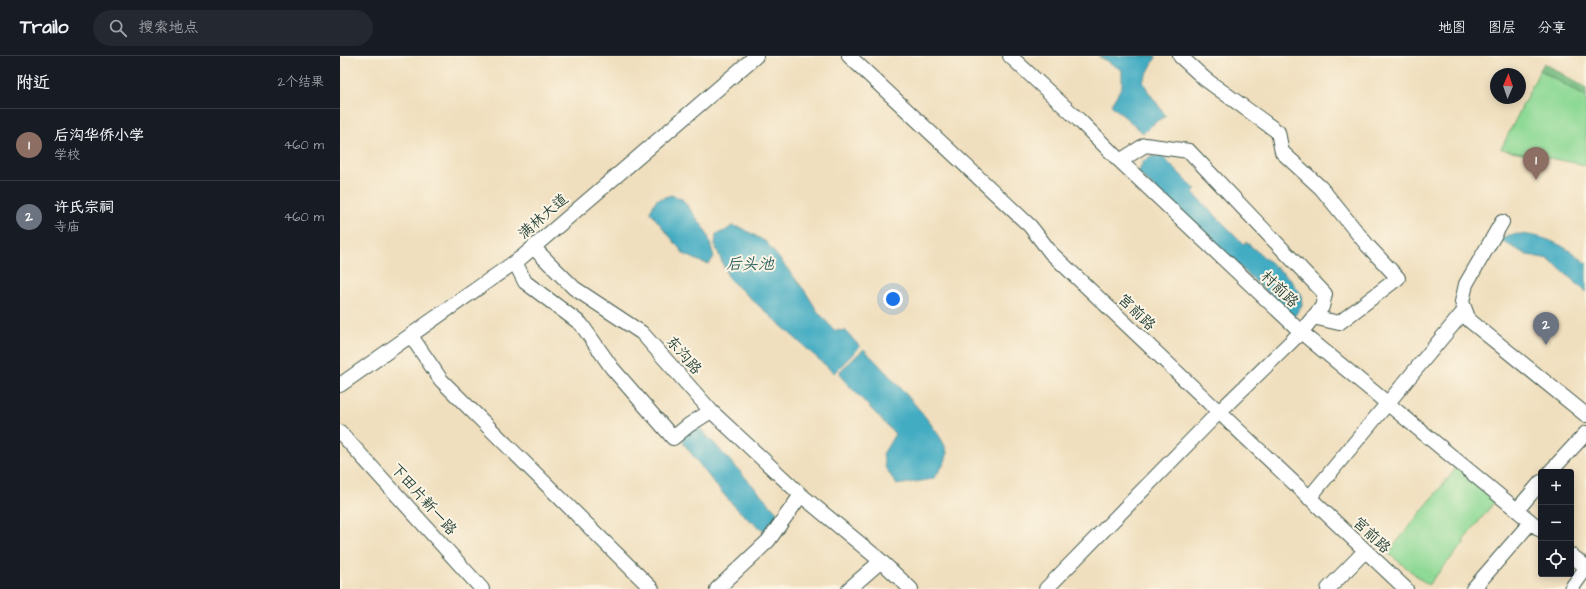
<!DOCTYPE html>
<html lang="zh">
<head>
<meta charset="utf-8">
<style>
	:root { --surface:#171b24; --page:#242831; --text:#f1f3f6; --muted:#9ea1a6; --line:#363941; --accent:#8c9099 }
	body { margin:0; font-family:"Architects Daughter","LXGW WenKai TC",sans-serif; background:var(--page); color:var(--text) }
	.controls { position:absolute; right:12px; bottom:12px; display:grid; overflow:hidden; border-radius:4px; box-shadow:0 2px 10px #0003 }
	.controls button { width:36px; height:36px; display:grid; place-items:center; padding:0; border:0; border-bottom:1px solid var(--line); background:var(--surface); color:var(--text); font:20px sans-serif }
	.compass { position:absolute; left:1150px; top:12px; width:36px; height:36px; border-radius:50%; background:var(--surface); box-shadow:0 2px 10px #0003; rotate:2deg }
	.you { position:absolute; left:553px; top:243px; width:14px; height:14px; margin:-10px; border:3px solid #fff; border-radius:50%; background:#1a73e8; box-shadow:0 0 0 6px #1a73e833 }
	.badge { display:grid; place-items:center; width:26px; height:26px; border-radius:50%; background:var(--accent); color:#fff; font-size:13px; font-weight:700 }
	.pin { position:absolute; translate:-50% -33px; filter:drop-shadow(0 1px 2px #0008) }
	.pin::after { content:''; position:absolute; top:21px; width:14px; height:12px; background:inherit; clip-path:polygon(0 0,100% 0,50% 100%) }
	.list { margin:0; padding:0; list-style:none }
	h2 { display:flex; justify-content:space-between; align-items:center; height:52px; margin:0; padding:0 16px; font-size:17px }
	h2 small { font-size:13px; font-weight:400; color:var(--muted) }
	.list li { display:grid; grid-template-columns:26px 1fr auto; gap:12px; align-items:center; box-sizing:border-box; height:72px; padding:0 16px; border-top:1px solid var(--line) }
	.list b { display:block; font-size:15px; white-space:nowrap }
	.list p { margin:0; font-size:13px; white-space:nowrap; color:var(--muted) }
	.list em { font-size:13px; font-style:normal; color:var(--muted) }
	.icon { flex:none; width:22px; height:22px; fill:none; stroke:currentColor; stroke-width:2; stroke-linecap:round; stroke-linejoin:round }
	.map { position:relative; flex:none; width:1246px; height:533px; overflow:hidden }
	header { display:flex; align-items:center; gap:24px; box-sizing:border-box; height:56px; padding:0 20px; background:var(--surface); border-bottom:1px solid var(--line) }
	header strong { font-size:19px }
	nav { display:flex; gap:22px; margin-inline-start:auto; font-size:14px }
	.search { width:280px; height:36px; background:var(--page); display:flex; align-items:center; gap:10px; box-sizing:border-box; padding:0 14px; border-radius:22px; color:var(--muted); font-size:15px }
	main { display:flex }
	aside { flex:1; background:var(--surface) }
	.map>svg:first-child { display:block }
	.green { fill:#8ed995; stroke:#568b64 }
	.forest { fill:#72b97e; stroke:#487b59 }
	.water { fill:#43acc2; stroke:#31747b }
	.lines { fill:none; stroke-linecap:round; stroke-linejoin:round }
	.minor-casing { stroke:#3e5549; stroke-width:16 }
	.minor { stroke:#fff; stroke-width:14 }
	.labels { text-anchor:middle; stroke-width:4; stroke-linejoin:round; paint-order:stroke }
	.street-label { font-size:15px; fill:#1f3d34; stroke:#fcf5e5 }
	.water-label { font-size:16px; font-style:italic; fill:#2a5e5f; stroke:#fcf5e5 }
</style>
</head>
<body>
<header>
<strong>Trailo</strong>
<div class="search"><svg class="icon" aria-label="search" viewBox="0 0 24 24"><circle cx="10" cy="10" r="6"/><path d="M15 15l6 6"/></svg>搜索地点</div>
<nav><a>地图</a><a>图层</a><a>分享</a></nav>
</header>
<main>
<aside>
<h2>附近<small>2个结果</small></h2>
<ul class="list">
<li><span class="badge" style="background:#8d6e63">1</span><div><b>后沟华侨小学</b><p>学校</p></div><em>460 m</em></li>
<li><span class="badge" style="background:#6b7280">2</span><div><b>许氏宗祠</b><p>寺庙</p></div><em>460 m</em></li>
</ul>
</aside>
<div class="map">
<svg width="1246" height="533" viewBox="0 0 1246 533">
	<rect width="100%" height="100%" fill="#fcf5e5"/>
	<filter id="ink" filterUnits="userSpaceOnUse"><feTurbulence type="fractalNoise" baseFrequency=".025" numOctaves="2"/><feDisplacementMap in="SourceGraphic" scale="8" xChannelSelector="R" yChannelSelector="G"/><feConvolveMatrix kernelMatrix="1 2 1 2 8 2 1 2 1" color-interpolation-filters="sRGB"/></filter>
	<filter id="wash" filterUnits="userSpaceOnUse"><feTurbulence type="fractalNoise" baseFrequency=".012" numOctaves="4" result="noise"/><feDisplacementMap in="SourceGraphic" scale="16" xChannelSelector="R" yChannelSelector="G"/><feGaussianBlur stdDeviation="0.9" result="paint"/><feColorMatrix in="noise" values="0 0 0 0 0 0 0 0 0 0 0 0 0 0 0 0 0 1.4 0 .05"/><feComposite in="paint" operator="in"/></filter>
	<g filter="url(#wash)">
		<rect width="100%" height="100%" fill="#f0dfbe"/>
		<path class="green" d="M1200,14L1246,41V109L1161,93Z
			M1117,411L1157,443L1123,485L1125,486L1088,529L1048,497Z"/>
		<path class="forest" d="M1204,7L1246,32V41L1200,14Z"/>
		<path class="water" d="M758,0H816V1L803,25L808,35L826,60L817,65L803,77L771,49L782,30V14Z
			M813,100L823,101L856,134L853,137L904,188L906,186L950,223L961,238L962,249L954,261L798,117L803,105Z
			M331,139L342,143L362,169L368,180L374,201L369,208L361,206L344,198L310,156L316,144Z
			M392,170L402,172L426,186L465,235L478,256L494,274L506,275L520,291L494,317L389,223L375,189L376,178L385,175Z
			M1178,178C1205,179 1226,190 1246,207V236L1209,203L1187,199L1160,184L1169,179Z
			M524,293C539,309 610,381 607,399C606,408 598,416 593,423L557,429L545,411L543,398L555,378L501,321L500,315Z
			M353,371H359L438,457L440,460L427,476C393,457 367,417 343,387L344,380Z"/>
	</g>
	<g filter="url(#ink)">
		<g class="lines">
			<g class="minor-casing">
				<path id="minor" d="M509,0L690,170L711,197L1066,533
					M670,0L739,64L780,105L961,276L1201,474
					M840,0L865,23L938,76L942,96L981,132L1028,190L1058,222L999,267L973,261
					M1162,166L1126,228L1122,246L1129,264L1246,359
					M193,191L234,232L302,277L371,355L461,439L541,505L509,533
					M175,206L185,226L241,268L272,312L333,382L349,369L371,355
					M71,280L101,324L312,533
					M0,329L182,201L416,0
					M0,376L142,533
					M1210,416L1246,377
					M969,442L1125,254
					M1177,454L1201,426
					M1231,499L1246,511
					M541,505L571,533
					M377,533L428,485L461,439
					M706,533L878,357L961,276L982,251L985,238L849,95L805,89L780,105
					M988,533L1025,495
					M1133,533L1191,466
					M1231,533L1246,512"/>
			</g>
			<use href="#minor" class="minor"/>
		</g>
	</g>
	<g class="labels">
		<g class="street-label">
			<text transform="translate(203 160) rotate(-41)" y="5">满林大道</text>
			<text transform="translate(940 233) rotate(44)" y="5">村前路</text>
			<text transform="translate(797 256) rotate(44)" y="5">宫前路</text>
			<text transform="translate(344 299) rotate(49)" y="5">东沟路</text>
			<text transform="translate(84 443) rotate(48)" y="5">下田片新一路</text>
			<text transform="translate(1032 479) rotate(43)" y="5">宫前路</text>
		</g>
		<g class="water-label">
			<text x="410" y="213">后头池</text>
		</g>
	</g>
</svg>
<div class="controls">
<button>+</button>
<button>−</button>
<button><svg class="icon" aria-label="locate" viewBox="0 0 24 24"><circle cx="12" cy="12" r="6"/><path d="M12 2v4M12 18v4M2 12h4M18 12h4"/></svg></button>
</div>
<svg class="compass" viewBox="-18 -18 36 36"><path d="M0-13l5 13h-10z" fill="#e53935"/><path d="M0 13l5-13h-10z" fill="#9ea1a6"/></svg>
<div class="you"></div>
<div class="pin badge" style="left:1196px;top:124px;background:#8d6e63">1</div>
<div class="pin badge" style="left:1206px;top:289px;background:#6b7280">2</div>
</div>
</main>
</body>
</html>
